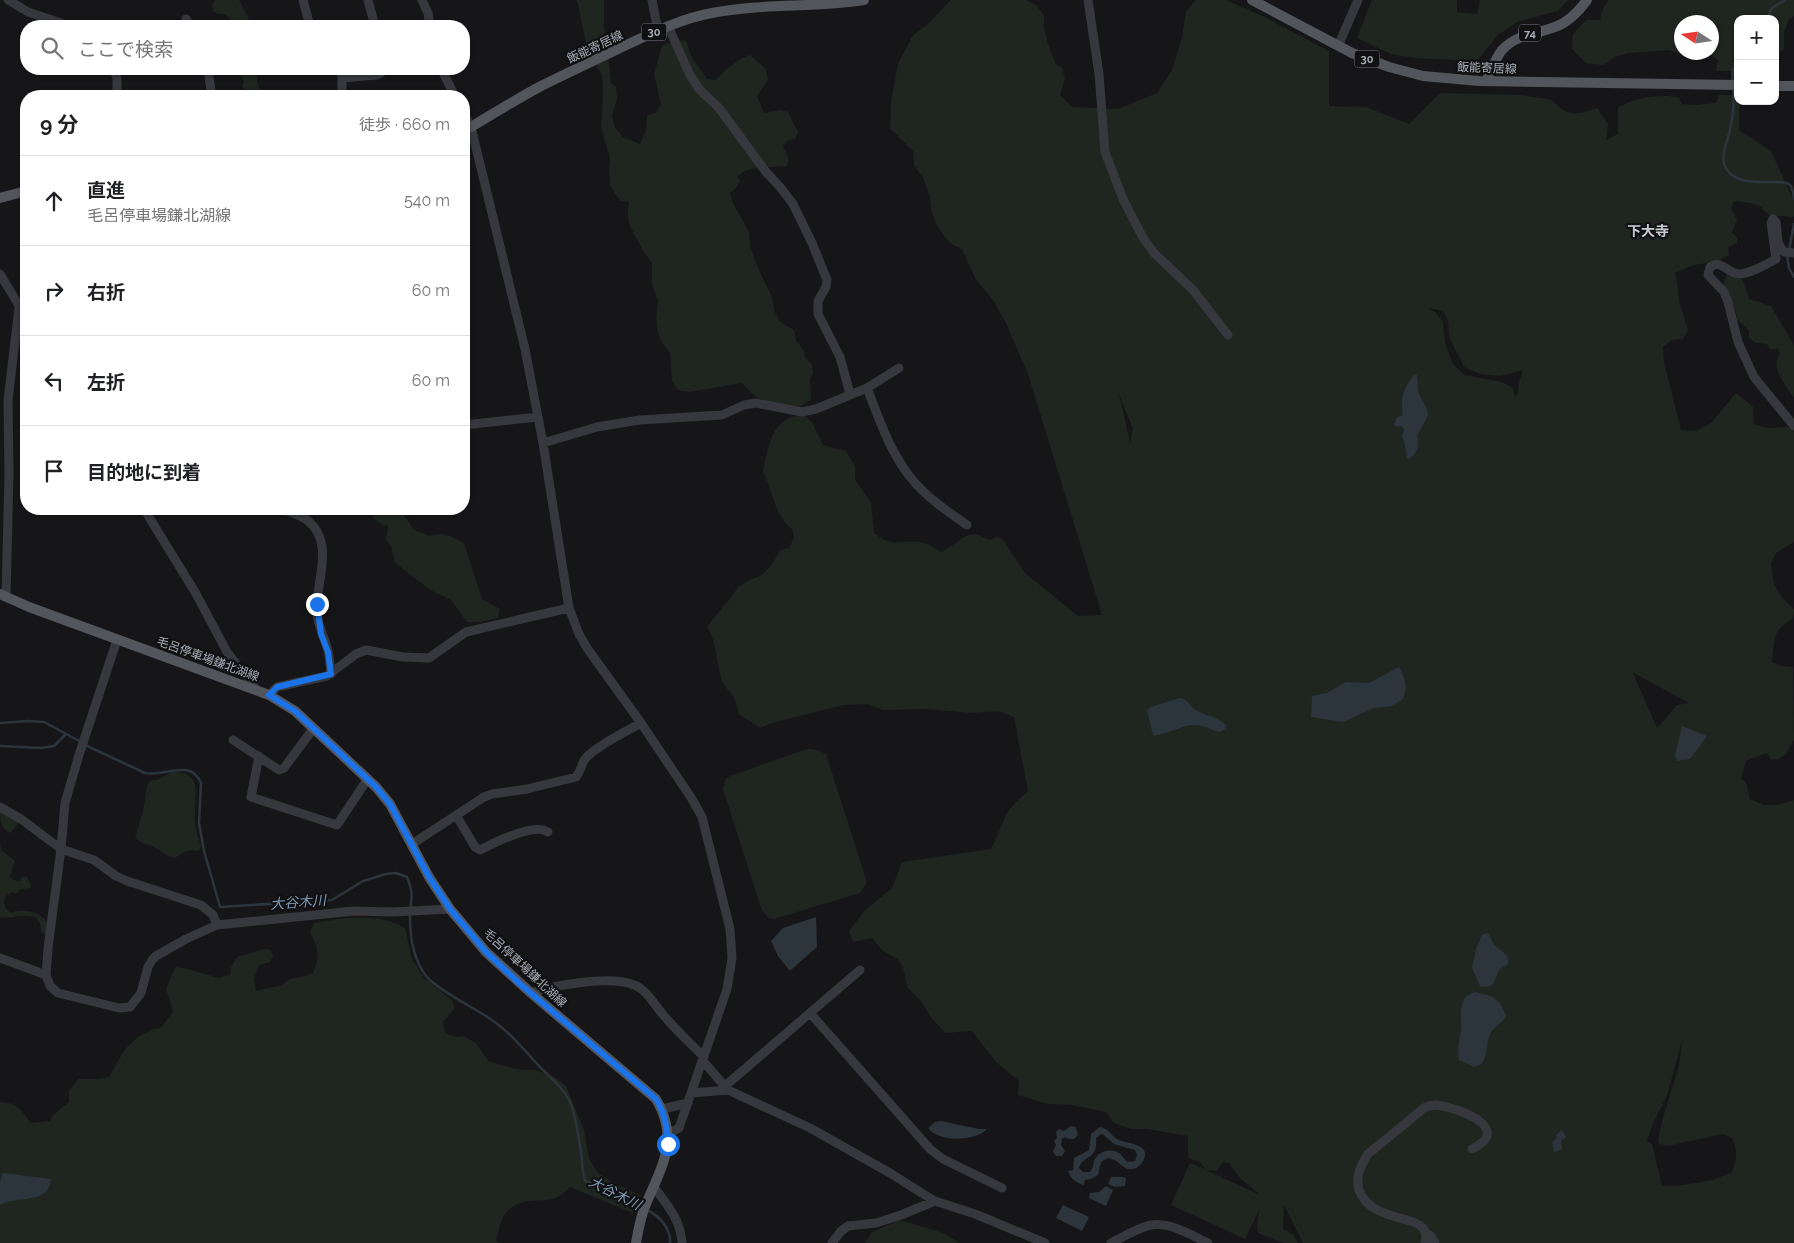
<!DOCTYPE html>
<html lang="ja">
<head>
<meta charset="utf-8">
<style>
	:root { --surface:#fff; --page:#f2f2f2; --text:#202124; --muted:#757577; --line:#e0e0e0 }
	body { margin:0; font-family:Raleway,"Noto Sans JP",sans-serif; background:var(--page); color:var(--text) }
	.controls { position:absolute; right:15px; top:15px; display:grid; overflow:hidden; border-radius:10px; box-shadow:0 1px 4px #0004 }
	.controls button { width:45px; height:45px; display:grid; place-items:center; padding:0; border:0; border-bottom:1px solid var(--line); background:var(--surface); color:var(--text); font:25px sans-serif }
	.compass { position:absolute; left:1674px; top:15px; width:45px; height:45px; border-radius:50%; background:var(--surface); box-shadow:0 1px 4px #0004; rotate:282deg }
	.stop { position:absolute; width:15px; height:15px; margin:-11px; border:4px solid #1a73e8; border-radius:50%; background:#fff }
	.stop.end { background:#1a73e8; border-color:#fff; box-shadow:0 1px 5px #0008 }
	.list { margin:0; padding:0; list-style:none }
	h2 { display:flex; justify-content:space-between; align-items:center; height:65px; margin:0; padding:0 20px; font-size:21px }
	h2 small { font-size:16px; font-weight:400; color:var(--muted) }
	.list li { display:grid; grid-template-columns:32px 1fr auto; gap:15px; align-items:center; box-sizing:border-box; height:90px; padding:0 20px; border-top:1px solid var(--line) }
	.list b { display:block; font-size:19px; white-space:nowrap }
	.list p { margin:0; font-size:16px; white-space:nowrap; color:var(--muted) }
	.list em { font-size:16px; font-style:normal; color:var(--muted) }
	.icon { flex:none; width:28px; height:28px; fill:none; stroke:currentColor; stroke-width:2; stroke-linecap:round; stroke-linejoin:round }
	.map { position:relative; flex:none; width:1794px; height:1243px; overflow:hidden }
	.search { position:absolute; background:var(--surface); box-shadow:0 1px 4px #0004; left:20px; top:20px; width:450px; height:55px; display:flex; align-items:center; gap:12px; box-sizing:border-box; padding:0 18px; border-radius:20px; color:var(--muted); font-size:19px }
	.panel { position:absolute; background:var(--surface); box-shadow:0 1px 4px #0004; left:20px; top:90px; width:450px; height:425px; border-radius:20px }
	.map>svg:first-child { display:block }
	.green { fill:#1e261f; fill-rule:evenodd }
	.water { fill:#2c353c; fill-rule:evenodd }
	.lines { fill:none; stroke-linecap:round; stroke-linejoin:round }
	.stream { stroke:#2c353c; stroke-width:2.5 }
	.minor { stroke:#37383d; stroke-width:9 }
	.major { stroke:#53555c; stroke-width:10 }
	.route { stroke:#1a73e8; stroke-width:6 }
	.labels { text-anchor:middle; stroke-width:4.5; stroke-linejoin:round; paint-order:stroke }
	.shield { fill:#111113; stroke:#7b7e86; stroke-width:1 }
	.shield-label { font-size:11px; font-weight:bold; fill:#a8adb8 }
	.street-label { font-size:12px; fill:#a8adb8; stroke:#111113 }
	.neighbourhood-label { font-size:14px; font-weight:bold; fill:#c9ccd4; stroke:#111113 }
	.water-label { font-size:14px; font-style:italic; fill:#7f9bb3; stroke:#111113 }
</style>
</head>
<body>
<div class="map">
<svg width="1794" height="1243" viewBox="0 0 1794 1243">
	<rect width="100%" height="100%" fill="#161618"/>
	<path class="green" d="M215,0H239L253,26H233C228,18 229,13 218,14L213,11L212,5Z
		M576,0H604V27L609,63L611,83L616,87L617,99L612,116L615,128L623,137L640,144L646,131L647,115L656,113L661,104L654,74L662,46L671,42L686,40L691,56L707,79L716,80C725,70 737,59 750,55L766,69L768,80L757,96L764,113L781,110L788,112L798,132L795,139L788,140L783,146L789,159L787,166C769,169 752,163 737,177L740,181L736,188L730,193L733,203L749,232L750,245L757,266L772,297L774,310L780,322L794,330L796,340L804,351L805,357L812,365L813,373L810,379L811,400L799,407L779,405L756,397L742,383L689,392L678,390L672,381L670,353L662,343L658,332L656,319L658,301L652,285V263C647,258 630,228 629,222C627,215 628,209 629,202L620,201L610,185L609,172L610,158L601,127L603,90L602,75L588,53L578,4Z
		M951,0H1026L1036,5L1044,15V27L1048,44L1055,63L1062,68L1065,78L1060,95L1072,107L1118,109L1157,93L1172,70L1182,37L1186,11L1196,0H1226L1265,17L1329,51V106L1366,107L1409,124L1440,93L1520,95L1552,100C1568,118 1576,115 1597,108L1608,124L1606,140L1618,134V108C1631,98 1663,93 1679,98L1682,104L1696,105L1716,103L1719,95H1738V101H1741L1739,110V130L1771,151L1794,201V217L1769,215L1761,207L1751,203L1734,201L1731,208L1737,221L1732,232L1737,238V243L1728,247L1729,255L1716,262L1693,265L1675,273L1678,286L1679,301L1688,330L1683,339L1672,340L1663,347L1664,362L1681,430L1696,431L1711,423L1736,393L1753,407L1754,424L1768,428L1788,427L1794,432V542L1776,553L1771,564L1774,584L1780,595L1794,610L1793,619C1772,629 1774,641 1772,662L1782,666L1793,667L1794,740L1786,754L1779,759L1771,760L1767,753L1746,761L1741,778L1746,783L1750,799L1764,805H1777L1794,800V1243H1303L1284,1205L1283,1229L1293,1234L1298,1243H1284L1258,1233L1257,1225L1259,1210L1245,1239L1171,1205L1190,1163L1205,1169L1200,1162L1188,1158V1136L1147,1129H1131L1114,1123L1106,1112L1072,1105L1048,1104L1018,1095L1019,1081L996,1062L972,1031L945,1033L930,1016L921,1001L907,987L903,967L898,959L883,951L872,938L853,942L849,931L865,910L892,888L902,862L991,849C996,839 1000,829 1004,819C1009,807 1019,799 1028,791L1014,717L999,711L971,713L928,709L883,710L867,704L843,705L772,723L760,728L739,714C737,708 736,701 733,696C730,691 725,688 723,683C716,665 718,644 707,627L717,614L730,599L738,587L752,579L762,575L773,563L780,550L789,548L794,538L792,529C774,516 773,490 763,472C767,454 770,426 789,418C794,416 800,416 805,416L812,422L823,445L846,451L855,466V480L871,502L874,533C894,549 899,539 920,542C928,543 935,549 942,552C953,546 962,535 975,534C979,534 986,539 991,540L997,536L1003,540L1025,573L1078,616L1102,615L1028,374L1006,323L993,300L976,280L962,249L953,245L944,236L936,224L931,209L930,197L923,178L914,165L913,151L890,128L891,102L898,64L913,35L927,25ZM1429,308L1443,311L1448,321L1449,337L1464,367L1480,374L1500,376L1523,370L1519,382L1518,393L1515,397L1513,388L1502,382L1464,375L1453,364L1445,343L1443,322L1436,313ZM1119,394L1133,429L1130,443ZM1633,673H1634L1689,703L1677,705L1657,728ZM1682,1040C1681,1075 1662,1108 1658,1143L1667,1146L1723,1134L1732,1138C1738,1151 1737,1159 1732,1172L1713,1180L1684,1185L1662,1186L1652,1144L1647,1141L1653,1123L1667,1096ZM1223,1162L1229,1163L1239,1177L1260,1195L1206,1170L1217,1171Z
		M1372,0H1457V12L1477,14L1480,0H1568L1558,11L1517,22L1497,36L1477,61L1414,58L1391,54L1357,38Z
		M1609,0H1794V16L1789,19L1784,32V50L1775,56V19H1738V71H1716L1718,60L1709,53L1686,55L1668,50L1628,53L1615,57L1603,65L1586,63L1572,49L1573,34L1586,20H1600L1602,10ZM1682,22H1712V52H1682Z
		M239,69H257V80L261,96H263H244L247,92L242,86L244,82Z
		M1727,275L1743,280L1749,299L1771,306L1794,345V398C1787,387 1769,367 1780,354L1778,348L1770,350L1767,344L1756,343L1749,338V331L1737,319L1736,312L1729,294L1724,287V281Z
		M373,509H400L414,530L430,536L441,534L450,536L464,543L482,599L500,609L498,618L480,622H467L451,600L432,591L404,570L395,562L391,546L386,540L388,526L383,525L373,518Z
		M807,749L818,750L826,754L867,882L860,893L774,919L768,918L761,908L723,789L726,778L730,776Z
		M172,772C203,772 195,793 195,815C194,826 198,836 201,846L199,851C186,849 185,851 175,858C166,856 164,853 157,849C150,844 141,844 135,838L143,811L147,786L151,780H157Z
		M0,812L10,816L19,823L10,833C1,829 0,821 0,812Z
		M0,841L1,850L15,861L10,876L13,880L20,881L23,876L27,877L31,886L30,888L21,889L16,894L12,892L5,897L4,902L6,909L11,913C23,908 39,911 47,922V933L44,934L41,931C41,906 17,920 0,917Z
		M346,918C367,918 387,916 405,928L412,959L424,978L453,1001L454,1009L443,1022L445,1033L456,1037L463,1036L476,1043L488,1061L520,1070H536L554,1077L566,1086L584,1130L589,1158L597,1172L616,1184L640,1195L633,1213L570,1187C565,1192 560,1197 553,1199C535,1203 520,1196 505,1214C500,1220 499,1233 496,1240L500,1243H0V1102C15,1102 23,1110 30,1123L50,1121L52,1116L69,1102V1091L78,1079H99L109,1077L125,1049L138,1037L150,1031L162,1027L173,1011L166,989L176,966L219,978L230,975L231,967L237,957L264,949L271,950L273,956L270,962L259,965L254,979L256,991L282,985L290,979L305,976L313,973C321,955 318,948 310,932L314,923Z
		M900,1220L944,1233L959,1243H865L872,1232Z"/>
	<path class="water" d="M1415,374L1417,375L1418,392L1427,409L1428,416L1417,436C1420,446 1417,453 1409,459H1407L1405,445L1402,437L1404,429L1401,426L1396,427L1394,424L1397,417L1402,416C1403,411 1402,408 1402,403C1401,394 1409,380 1415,374Z
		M1399,667C1406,682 1408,682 1403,699L1392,706L1374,708L1343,722L1311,717L1312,696L1327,693L1346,682L1369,683Z
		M1179,698C1187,698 1188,704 1194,709C1205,716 1217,716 1226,725L1225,729L1220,732C1211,730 1203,724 1192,725C1180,726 1161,737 1153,735L1147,710L1151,707Z
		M1682,726L1707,736L1690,759L1677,761L1675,756Z
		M816,917L817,947L791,970H789L778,956L771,941L783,928Z
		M1488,933C1491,937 1491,941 1494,945C1501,952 1510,953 1508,965C1507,965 1501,968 1500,969C1493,979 1498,989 1480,986L1472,968L1476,949L1482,935Z
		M1475,992C1493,996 1500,998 1506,1016C1502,1024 1494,1026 1490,1034C1486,1043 1488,1053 1482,1064L1474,1067L1459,1060C1457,1049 1459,1041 1461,1031C1462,1022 1459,1011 1463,1002C1465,996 1469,994 1475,992Z
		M941,1121L979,1129H987C975,1142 938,1142 928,1128L935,1122Z
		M1071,1126L1076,1127L1078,1135L1074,1139H1069L1065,1137L1062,1139L1061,1145L1065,1151L1062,1156H1056L1053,1152L1056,1145L1054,1141L1057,1138L1056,1132L1059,1129L1064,1131Z
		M1100,1127C1109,1128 1111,1137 1119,1140C1129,1144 1154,1144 1142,1163C1139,1166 1136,1169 1132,1169C1122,1171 1120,1159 1108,1158L1101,1162L1098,1175L1091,1179L1085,1180L1084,1185C1076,1183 1071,1179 1068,1171L1073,1170L1074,1158L1089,1150L1091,1134ZM1101,1134L1104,1135L1114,1144L1135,1150L1137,1155L1135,1161L1127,1162C1124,1159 1122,1155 1119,1153C1110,1148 1098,1151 1094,1161C1093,1166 1093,1168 1090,1172H1083L1079,1168C1083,1154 1098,1162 1096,1138Z
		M1562,1130L1566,1137L1561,1141L1562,1149L1554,1153L1552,1142L1557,1138L1556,1135Z
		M3,1173L51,1179C48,1205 20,1195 0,1205V1182Z
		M1111,1177H1122L1126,1178L1125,1186L1115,1187L1108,1184Z
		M1106,1186L1113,1190L1106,1206L1089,1198L1090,1193L1099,1192Z
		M1063,1205L1089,1217L1082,1231L1056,1218Z"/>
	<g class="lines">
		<path class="stream" d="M1767,19L1772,8L1785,0
			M1732,83L1733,69L1738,60
			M1733,88C1735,103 1733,116 1730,130C1728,140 1721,154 1724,164C1734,193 1782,176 1790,185C1793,188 1793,195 1794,199
			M1789,250L1794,224
			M1787,255L1789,268L1794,277
			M0,723L28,721L44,722L81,742
			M85,745L145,773C164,777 191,758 201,783L199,823L204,851L220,907L332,900L363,881L386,874L396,873L407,877C415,897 410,899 410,918C410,937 414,960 426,976C436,989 476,1009 492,1020C513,1035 524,1050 541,1068C554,1081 568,1092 573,1110C576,1123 579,1138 581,1152C582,1162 582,1171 585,1181L642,1207
			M0,746L42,748L54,746L66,734
			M647,1210C660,1216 671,1229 670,1243"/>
		<path class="minor" d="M8,0L28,12L70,26
			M303,0L310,26
			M368,0L375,26
			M422,0L428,13L430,26
			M652,0L658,31
			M1088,0L1099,74L1105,152L1123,199L1142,236L1154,253L1193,290L1228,335
			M186,19L190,26
			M668,26L689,73L699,89L719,108L766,172L780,187L793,204L812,243L827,280L826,287L818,301V314L840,357L850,394
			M1338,46L1358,0
			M114,69L117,79V96
			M208,69L211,91L214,96
			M340,69L342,78V96
			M441,69L455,96
			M342,78L376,75L381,73L382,69
			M464,113L471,127L525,349L543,443L569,608L579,634L587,648L641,723L692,799L702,817L730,929L732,958L727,989L679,1128L668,1134
			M1794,253L1784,252L1781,248L1778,242L1776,222L1773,219L1771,223L1776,259C1765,265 1750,274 1738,274C1727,273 1722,259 1710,267L1708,275L1724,292L1728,302L1738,342L1754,377L1794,426
			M0,274L26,317
			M867,388C879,419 890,452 911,478C926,497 947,511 967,525
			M464,425L538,417
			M543,443L597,427L640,420L722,415L744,405L756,403L802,412L816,409L867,388L899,368
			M144,509L195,592L227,652L256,689
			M282,509C290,512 300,515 307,520C337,544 314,583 317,615C319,628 325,639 328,651C330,659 330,667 331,674
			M6,597L9,473L8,400L19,308
			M117,640L79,755L65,803L61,849L48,948L46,975L50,986L58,993L119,1008L130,1007L141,993L148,967L152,960L156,956L186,939L217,925L354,911L393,912L450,909
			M269,695L277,687L327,676L356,654L366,650L403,657L429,658L466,632L569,608
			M233,740L279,770L284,768L313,729
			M259,756L251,797L337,825L367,780
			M0,807L21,819L61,849L94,860L116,876L127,881L201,905L213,915L217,925
			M456,815L475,847L480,850C494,843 534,822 548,832
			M412,844L484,797L492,794L527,789L576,777C581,771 581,765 585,759C594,747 627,731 641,723
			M0,958L46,975
			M531,993C555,985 611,975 634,985C648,990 656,1008 666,1018C678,1032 691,1044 704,1057
			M810,1013L930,1149L943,1159L1002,1188
			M703,1061L728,1090L810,1128L890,1173L920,1192L935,1201L975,1214L1045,1243
			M725,1086L860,970
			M692,1093L728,1090
			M662,1109L688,1103
			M653,1189L657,1191C669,1207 681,1222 682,1243
			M1426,1233L1431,1236L1435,1243
			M832,1243L841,1231L848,1226L876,1223L901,1215L935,1201
			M1111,1243C1123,1237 1137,1228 1151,1225C1170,1222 1191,1235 1208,1243
			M1425,1243C1426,1238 1427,1233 1423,1228C1420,1225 1414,1222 1410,1221C1391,1215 1367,1212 1359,1190C1355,1177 1361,1165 1368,1154L1424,1108C1428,1106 1432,1105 1436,1105C1456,1107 1515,1128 1472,1149"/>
		<path class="major" d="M1252,0L1352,53L1389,67L1423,76L1479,81L1738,85
			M1486,81C1491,71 1495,59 1502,50C1517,34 1536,34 1555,27C1569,22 1579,11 1587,0
			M1775,86H1794
			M464,129L471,127C494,113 517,99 541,86C567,73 593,61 620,48C650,34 679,19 712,13C762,3 814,8 864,0
			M0,198L26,191
			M0,594L29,607L269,695L295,711L376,787L390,804L429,877L450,909L486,952L531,993L656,1099C681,1141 660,1169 644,1209C640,1220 638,1232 636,1243"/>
	</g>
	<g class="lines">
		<path class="route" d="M317,604L321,634L328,652L331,674L277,687L269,695L295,711L376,787L390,804L429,877L450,909L486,952L520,984L656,1099C665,1114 667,1127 668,1144"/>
	</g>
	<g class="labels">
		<g class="shield">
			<rect x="641.5" y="23.5" width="25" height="17" rx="4"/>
			<rect x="1519" y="24.5" width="22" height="17" rx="4"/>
			<rect x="1354.5" y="50.5" width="25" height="17" rx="4"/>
		</g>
		<g class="shield-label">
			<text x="654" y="36">30</text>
			<text x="1530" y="37">74</text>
			<text x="1367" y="63">30</text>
		</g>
		<g class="street-label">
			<text transform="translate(595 47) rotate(-25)" y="4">飯能寄居線</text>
			<text transform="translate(1487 68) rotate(2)" y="4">飯能寄居線</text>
			<text transform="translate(208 659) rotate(20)" y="4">毛呂停車場鎌北湖線</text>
			<text transform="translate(525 968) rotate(43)" y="4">毛呂停車場鎌北湖線</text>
		</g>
		<g class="neighbourhood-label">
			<text x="1648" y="236">下大寺</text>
		</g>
		<g class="water-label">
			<text transform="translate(298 902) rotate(-4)" y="5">大谷木川</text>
			<text transform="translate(615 1193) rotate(27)" y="5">大谷木川</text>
		</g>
	</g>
</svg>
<div class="controls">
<button>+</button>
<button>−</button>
</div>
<svg class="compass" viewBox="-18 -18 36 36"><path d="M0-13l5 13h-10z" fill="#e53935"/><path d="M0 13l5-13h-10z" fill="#757577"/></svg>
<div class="stop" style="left:668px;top:1144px"></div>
<div class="stop end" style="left:317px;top:604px"></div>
<div class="search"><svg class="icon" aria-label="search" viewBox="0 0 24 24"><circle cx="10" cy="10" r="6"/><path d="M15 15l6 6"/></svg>ここで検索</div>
<section class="panel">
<h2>9 分<small>徒歩 · 660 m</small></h2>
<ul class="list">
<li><svg class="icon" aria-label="ahead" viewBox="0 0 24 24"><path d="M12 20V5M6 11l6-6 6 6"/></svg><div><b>直進</b><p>毛呂停車場鎌北湖線</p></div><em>540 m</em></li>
<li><svg class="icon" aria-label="right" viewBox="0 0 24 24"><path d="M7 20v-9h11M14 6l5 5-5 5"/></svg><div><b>右折</b></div><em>60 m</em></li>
<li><svg class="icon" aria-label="left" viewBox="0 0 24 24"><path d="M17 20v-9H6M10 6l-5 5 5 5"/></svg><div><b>左折</b></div><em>60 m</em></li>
<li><svg class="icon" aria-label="arrive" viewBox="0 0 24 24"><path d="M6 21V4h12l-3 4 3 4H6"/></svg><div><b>目的地に到着</b></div></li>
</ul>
</section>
</div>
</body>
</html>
